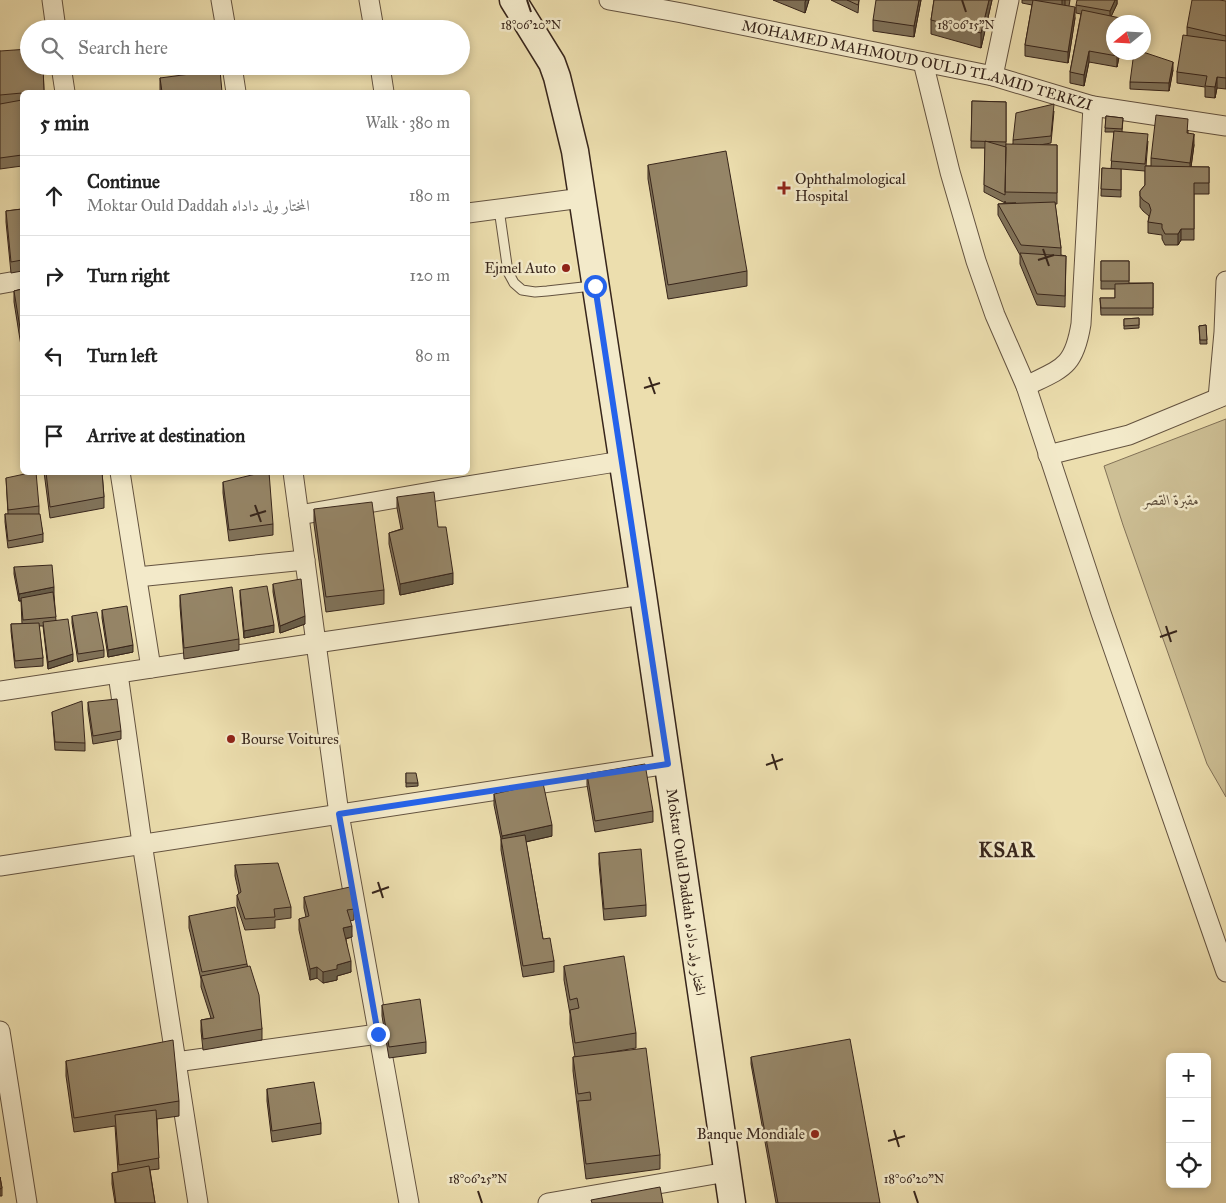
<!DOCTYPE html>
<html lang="en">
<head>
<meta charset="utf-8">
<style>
	:root { --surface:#fff; --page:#f6f6f6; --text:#222; --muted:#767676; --line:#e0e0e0 }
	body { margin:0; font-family:"IM FELL Great Primer",Amiri,serif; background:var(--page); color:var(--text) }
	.controls { position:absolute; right:15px; bottom:15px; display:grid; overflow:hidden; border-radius:8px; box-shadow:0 2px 8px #0003 }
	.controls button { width:45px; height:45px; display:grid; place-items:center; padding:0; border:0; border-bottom:1px solid var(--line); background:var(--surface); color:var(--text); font:25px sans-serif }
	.compass { position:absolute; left:1106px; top:15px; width:45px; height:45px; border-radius:50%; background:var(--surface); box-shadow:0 2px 8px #0003; rotate:252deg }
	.stop { position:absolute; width:15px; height:15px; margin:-11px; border:4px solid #2563eb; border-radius:50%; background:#fff }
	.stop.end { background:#2563eb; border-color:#fff; box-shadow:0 1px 5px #0008 }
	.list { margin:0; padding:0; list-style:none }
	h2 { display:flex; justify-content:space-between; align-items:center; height:65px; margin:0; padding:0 20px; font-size:21px }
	h2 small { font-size:16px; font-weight:400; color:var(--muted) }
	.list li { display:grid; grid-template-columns:32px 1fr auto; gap:15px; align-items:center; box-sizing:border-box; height:80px; padding:0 20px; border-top:1px solid var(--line) }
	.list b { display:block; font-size:19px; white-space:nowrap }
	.list p { margin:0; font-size:16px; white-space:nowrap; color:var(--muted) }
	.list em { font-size:16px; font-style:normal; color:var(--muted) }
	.icon { flex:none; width:28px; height:28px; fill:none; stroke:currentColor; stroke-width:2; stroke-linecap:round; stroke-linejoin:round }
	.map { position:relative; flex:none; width:1226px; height:1203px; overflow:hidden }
	.search { position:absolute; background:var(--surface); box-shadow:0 2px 8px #0003; left:20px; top:20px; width:450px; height:55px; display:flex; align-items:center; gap:12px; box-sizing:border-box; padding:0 18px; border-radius:28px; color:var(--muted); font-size:19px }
	.panel { position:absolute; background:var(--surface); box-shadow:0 2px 8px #0003; left:20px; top:90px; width:450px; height:385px; border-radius:8px }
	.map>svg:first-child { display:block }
	.green { fill:#cdbf95; stroke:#827258 }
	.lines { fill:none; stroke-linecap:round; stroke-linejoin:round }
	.lane-casing { stroke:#645340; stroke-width:11 }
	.street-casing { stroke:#645340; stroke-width:21 }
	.secondary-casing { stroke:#37251b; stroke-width:29 }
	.lane { stroke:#f3eaca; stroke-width:9 }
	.street { stroke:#f3eaca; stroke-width:19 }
	.secondary { stroke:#f3eaca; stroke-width:26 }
	.wall { fill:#807259; stroke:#37251b }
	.shaded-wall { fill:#685d48; stroke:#37251b }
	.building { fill:#958567; stroke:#37251b }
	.route { stroke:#2563eb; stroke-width:6 }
	.ticks { fill:none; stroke:#37251b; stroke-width:2 }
	.poi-dot { fill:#8f2418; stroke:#f3eaca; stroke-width:2 }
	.labels { text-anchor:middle; stroke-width:5; stroke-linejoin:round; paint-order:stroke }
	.street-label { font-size:15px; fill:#37251b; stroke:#f3eaca }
	.poi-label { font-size:15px; fill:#37251b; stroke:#f3eaca; text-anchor:start }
	.park-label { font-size:15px; font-style:italic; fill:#5c4c3a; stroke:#f3eaca }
	.district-label { font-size:20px; font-weight:bold; letter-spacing:1px; fill:#37251b; stroke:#f3eaca }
	.ticks-label { font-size:12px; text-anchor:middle; fill:#37251b; stroke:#f3eaca; stroke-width:5; stroke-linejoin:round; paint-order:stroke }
</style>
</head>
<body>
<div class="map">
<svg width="1226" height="1203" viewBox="0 0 1226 1203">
	<rect width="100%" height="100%" fill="#ecdeae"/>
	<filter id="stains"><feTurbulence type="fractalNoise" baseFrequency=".004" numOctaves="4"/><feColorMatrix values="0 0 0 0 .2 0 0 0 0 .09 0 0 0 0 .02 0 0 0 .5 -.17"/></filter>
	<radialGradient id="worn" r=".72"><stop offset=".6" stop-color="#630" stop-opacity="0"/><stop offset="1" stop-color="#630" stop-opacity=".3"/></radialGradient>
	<path class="green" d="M1226,419V797L1207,764L1123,525L1104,466Z"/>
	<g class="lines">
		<g class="lane-casing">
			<path id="lane" d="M499,209L508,272L514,283L522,290L535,292L547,291L592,286"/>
		</g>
		<g class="street-casing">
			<g id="street">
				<path d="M52,0L56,29"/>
				<path d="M221,0L226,29"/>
				<path d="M369,0L374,29"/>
				<path id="s1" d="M609,0L682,13L993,76L1093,106L1226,126"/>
				<path d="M923,62L950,172L976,261L995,315L1026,386L1101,613L1226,972"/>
				<path d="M61,66L65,92"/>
				<path d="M232,66L236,92"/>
				<path d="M380,66L384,92"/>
				<path d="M993,76L1009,0"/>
				<path d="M468,213L582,198"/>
				<path d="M0,284L22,280"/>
				<path d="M1026,386C1063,368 1074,367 1081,324L1093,106"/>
				<path d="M1218,398L1224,332L1226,281"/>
				<path d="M1048,455L1129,435L1226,395"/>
				<path d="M120,472L151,668"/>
				<path d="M293,472L339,814L409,1203"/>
				<path d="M299,515L442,490L622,461"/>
				<path d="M137,577L305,560"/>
				<path d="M118,674L142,843L198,1203"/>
				<path d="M0,691L316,643L643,595"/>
				<path d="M0,866L668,764"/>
				<path d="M0,1031L27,1203"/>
				<path d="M176,1062L378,1034"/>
				<path d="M548,1203L727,1172"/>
			</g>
		</g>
		<g class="secondary-casing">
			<path id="secondary" d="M513,0L552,63L557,77L575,151L643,595L732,1203"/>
		</g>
		<use href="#lane" class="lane"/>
		<use href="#street" class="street"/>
		<use href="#secondary" class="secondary"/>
	</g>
	<path class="wall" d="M773,0H809L805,13Z
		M831,0H859L858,13Z
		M921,0L914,37L873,31V20Z
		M934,0H992L981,48L931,34V20Z
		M1022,0H1070L1069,6L1075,18L1068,63L1025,56V45L1032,5L1022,3Z
		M1117,0V4L1111,16L1125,22L1114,52H1120L1117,67L1089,62L1084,86L1070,83V72L1081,14L1076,13V5Z
		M1226,1V89L1217,88L1215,98L1205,97V87L1177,83V72L1187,36V27Z
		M0,51L43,66L44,92H22V166L0,169Z
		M1173,70L1169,91L1130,89V82Z
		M160,78L222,92H160Z
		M972,101L1006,102V147L1013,144V140L1054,111L1051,143L1040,145H1057V204H1055L1061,248V255L1066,256L1065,307L1037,305L1020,264V255L998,215V204L1016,203H1005V201V203L984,192L985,148H971Z
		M1106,116L1123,118L1122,132L1148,141L1146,166H1151V158L1188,130V133L1194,145L1191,167H1209V194H1194V240H1181L1178,245H1165L1162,239V235L1148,233V222L1149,216L1143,211L1140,207V191L1145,185V171L1121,169V197L1101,196L1102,168L1111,169L1114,132H1105Z
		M648,165L747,271V286L668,299L648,179Z
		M22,209V271L11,273L6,222V211Z
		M1101,261H1129V283H1153V315H1101L1100,298H1115V289H1101Z
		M22,289V352L14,302V291Z
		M1139,318V328L1124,329V319Z
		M1206,325L1207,344H1200L1199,326Z
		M44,472H102L104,497V508L50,518Z
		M6,478L39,506V514L43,534V542L8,548L5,522V514H8Z
		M223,482L273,524V535L229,541L223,493Z
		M397,497L453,584L400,595L389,544V533L401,529L397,508Z
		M314,509L384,590V604L326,612L314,524Z
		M14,567L54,594L56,621L73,661L48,669L43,626H39L43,658V666L15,668L11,631V624H22L21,601H19L14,574Z
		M273,584L305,624L280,633L273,592Z
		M240,590L274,632L244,638L240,597Z
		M180,595L239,639V650L184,659L180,606Z
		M102,610L133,652L108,657L102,618Z
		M72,616L104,650V657L78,662L72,623Z
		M88,702L121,731V739L93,744L88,710Z
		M52,712L85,743V751L55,750Z
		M406,773L418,783V786L406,787Z
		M587,774L653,811V822L595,832L587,785Z
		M494,794L552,836L526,842L543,939L554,961V972L523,977L501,850V839L494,805Z
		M599,853L646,905V916L604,920L599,864Z
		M235,865L291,907V918L275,920V928L245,930L237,906V895L239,894L235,876Z
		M304,897L354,909V920L350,921L352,937L346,939L351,972L337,976V980L323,983L317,978L310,980L299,930V919L306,917L304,908Z
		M189,916L247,964L262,1029V1040L203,1050L201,1031V1020L211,1018L201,987V979L189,928Z
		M564,966L636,1033V1048L606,1053L660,1155V1169L586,1179L573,1071V1057H575L570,1024V1014L564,980Z
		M382,1005L426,1042V1053L389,1058L382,1016Z
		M751,1057L880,1203H776L751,1064Z
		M66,1061L179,1101V1116L157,1119L159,1169L150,1170L155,1203H115L112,1184V1173L118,1172L115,1126L74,1132L66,1076Z
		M267,1089L321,1123V1134L272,1142L267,1101Z
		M0,1177L2,1188V1196H0Z"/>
	<path class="shaded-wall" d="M806,0H809L805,13V2Z
		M919,0H921L914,37V26Z
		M989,0H992L981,48V33Z
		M1062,0H1065V7L1062,11Z
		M1115,0H1117V4L1110,19V11Z
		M1075,7V18L1068,63V52Z
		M1089,51V62L1084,86V75Z
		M1118,52H1120L1117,67V56Z
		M1173,62V70L1169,91V83Z
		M1217,77V88L1215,98V87Z
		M1194,134V145L1190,174V163Z
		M1181,229V240L1178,245V234Z
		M453,573V584L400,595V584Z
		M54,587V594L19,601V594Z
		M305,616V624L280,633V626Z
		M274,625V632L244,638V631Z
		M133,645V652L108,657V650Z
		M73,654V661L48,669V662Z
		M552,825V836L502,847V836Z
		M352,926V937L343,939V928Z
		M351,961V972L337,976V980L323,983V972L337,965Z
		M317,967V978L310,980V969Z"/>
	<path class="building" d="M847,0H859L858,5Z
		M876,0H919L914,26L873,20Z
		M934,0H989L981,33L931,20Z
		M1033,0L1075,7L1068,52L1025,45Z
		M1077,0H1115L1110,11L1076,5Z
		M1192,0H1219L1226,1V36L1187,27Z
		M1082,10L1125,19L1124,22H1114V52H1118L1117,56L1089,51L1084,75L1070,72Z
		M1183,35L1226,41V78L1217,77L1215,87L1205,86L1207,76L1177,72Z
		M29,49V66H43L44,91L0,95V51Z
		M1134,52H1143L1173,62L1169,83L1130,82Z
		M220,70L222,92H162L160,78Z
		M22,100V155L0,158V104Z
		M972,101L1006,102V142L971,141Z
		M1054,104L1051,136L1013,140L1016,113Z
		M1156,115L1188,119L1187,133L1194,134L1190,163L1151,158Z
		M1106,116L1123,118L1122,129L1105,128Z
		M1114,131L1148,134L1145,164L1111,161Z
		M985,141L1006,147L1005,195L984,185Z
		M1006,144L1057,145V193L1005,192Z
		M726,151L747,271L668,285L648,165Z
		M1145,166L1209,167V183H1194V229H1181L1178,234H1165L1162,228V224L1148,222L1151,210L1149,204L1143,200L1140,196V191L1145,185Z
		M1102,168L1121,169V190L1101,189Z
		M1055,202L1061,248L1021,245L998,204Z
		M22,209V260L11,262L6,211Z
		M1020,253L1066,256L1065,296L1037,294Z
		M1101,261H1129V281H1101Z
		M1153,283V308H1101L1100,298H1115V284Z
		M22,289V340L14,291Z
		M1139,318V325L1124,326V319Z
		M1206,325L1207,340H1200L1199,326Z
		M34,472H36L39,506L8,510L6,478Z
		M46,472H102L104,497L50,507Z
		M264,472H269L273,524L229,530L223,482Z
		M434,492L438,527H446L453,573L400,584L389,533L403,529L397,497Z
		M372,502L384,590L326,597L314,509Z
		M5,514H40L43,534L8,541Z
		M52,565L54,587L19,594L14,567Z
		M301,579L305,616L280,626L273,584Z
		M267,586L274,625L244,631L240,590Z
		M232,587L239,639L184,648L180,595Z
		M53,592L56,617L23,620L21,598Z
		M127,606L133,645L108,650L102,610Z
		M97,612L104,650L78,654L72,616Z
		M68,619L73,654L48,662L43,622Z
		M39,623L43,658L15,661L11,624Z
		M117,699L121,731L93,736L88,702Z
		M82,701L85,743L55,742L52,712Z
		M645,764L653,811L595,821L587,774Z
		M406,773H416L418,783H406Z
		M543,783L552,825L502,836L494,794Z
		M525,835L543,939L550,938L554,961L523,966L501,839Z
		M641,849L646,905L604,909L599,853Z
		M278,863L291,907L274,909L275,917L245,919L237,895L241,892L235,865Z
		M350,887L354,909L347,910L352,926L343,928L351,961L337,965V969L323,972L317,967L310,969L299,919L309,916L304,897Z
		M235,907L247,964L202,972L189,916Z
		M624,956L636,1033L575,1043L570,1010L579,1008L577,998L570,1000L564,966Z
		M250,966L259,995L262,1029L203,1039L201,1020L214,1018L201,976Z
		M420,999L426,1042L389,1047L382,1005Z
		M850,1039L880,1203H778L751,1057Z
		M173,1040L179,1101L74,1118L66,1061Z
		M646,1048L660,1155L586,1164L578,1101L591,1100L590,1092L578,1094L573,1057Z
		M314,1082L321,1123L272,1131L267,1089Z
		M156,1110L159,1158L119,1165L115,1115Z
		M149,1166L155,1203H116L112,1173Z
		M0,1177L2,1188L0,1189Z
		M660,1187L663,1203H592L591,1200Z"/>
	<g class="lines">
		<path class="route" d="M378,1034L339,814L668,764L595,286"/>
	</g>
	<path class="ticks" d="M527,0L531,12M962,0L966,12M1043,249L1049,266M1038,260L1054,255M649,377L655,394M644,388L660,383M255,505L261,522M250,516L266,511M1166,626L1171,642M1160,637L1177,631M772,754L777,770M766,765L783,759M378,882L383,898M372,893L389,887M894,1130L899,1147M888,1141L905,1136M478,1191L482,1203M914,1191L918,1203"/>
	<g class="poi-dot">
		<path d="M781.5 180.5h5v5h5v5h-5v5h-5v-5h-5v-5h5z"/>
		<circle cx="566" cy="268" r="5"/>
		<circle cx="231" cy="739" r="5"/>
		<circle cx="815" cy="1134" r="5"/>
	</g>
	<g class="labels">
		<g class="street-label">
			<text dy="5" stroke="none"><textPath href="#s1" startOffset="315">MOHAMED MAHMOUD OULD TLAMID TERKZI</textPath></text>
			<text transform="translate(686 892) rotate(82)" y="5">Moktar Ould Daddah المختار ولد داداه</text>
		</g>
		<g class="poi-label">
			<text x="795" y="184">Ophthalmological<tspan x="795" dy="17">Hospital</tspan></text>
			<text x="556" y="273" text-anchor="end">Ejmel Auto</text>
			<text x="241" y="744">Bourse Voitures</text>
			<text x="805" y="1139" text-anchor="end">Banque Mondiale</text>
		</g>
		<g class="park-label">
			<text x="1171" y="505">مقبرة القصر</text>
		</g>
		<g class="district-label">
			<text x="1007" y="857">KSAR</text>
		</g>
	</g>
	<g class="ticks-label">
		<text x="531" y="29">18°06'20"N</text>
		<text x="966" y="29">18°06'15"N</text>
		<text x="478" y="1183">18°06'25"N</text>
		<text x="914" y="1183">18°06'20"N</text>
	</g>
	<rect width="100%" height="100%" filter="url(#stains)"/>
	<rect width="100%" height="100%" fill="url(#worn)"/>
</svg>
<div class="controls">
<button>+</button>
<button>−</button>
<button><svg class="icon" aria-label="locate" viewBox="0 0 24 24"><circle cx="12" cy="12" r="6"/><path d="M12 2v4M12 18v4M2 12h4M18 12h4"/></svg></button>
</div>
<svg class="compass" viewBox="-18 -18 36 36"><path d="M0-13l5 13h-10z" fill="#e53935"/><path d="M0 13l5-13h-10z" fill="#767676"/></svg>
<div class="stop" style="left:595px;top:286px"></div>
<div class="stop end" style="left:378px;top:1034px"></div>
<div class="search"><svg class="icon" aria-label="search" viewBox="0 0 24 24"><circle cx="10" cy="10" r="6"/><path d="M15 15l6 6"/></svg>Search here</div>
<section class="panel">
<h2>5 min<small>Walk · 380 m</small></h2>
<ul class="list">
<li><svg class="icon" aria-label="ahead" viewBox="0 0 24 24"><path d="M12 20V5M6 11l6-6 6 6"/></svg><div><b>Continue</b><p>Moktar Ould Daddah المختار ولد داداه</p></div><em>180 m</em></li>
<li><svg class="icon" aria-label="right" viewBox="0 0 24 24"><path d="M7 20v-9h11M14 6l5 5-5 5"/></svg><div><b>Turn right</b></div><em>120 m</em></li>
<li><svg class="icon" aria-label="left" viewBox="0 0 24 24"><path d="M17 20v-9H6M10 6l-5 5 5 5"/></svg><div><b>Turn left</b></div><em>80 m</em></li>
<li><svg class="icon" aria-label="arrive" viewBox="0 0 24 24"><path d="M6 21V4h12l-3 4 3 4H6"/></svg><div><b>Arrive at destination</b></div></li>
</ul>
</section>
</div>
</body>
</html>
